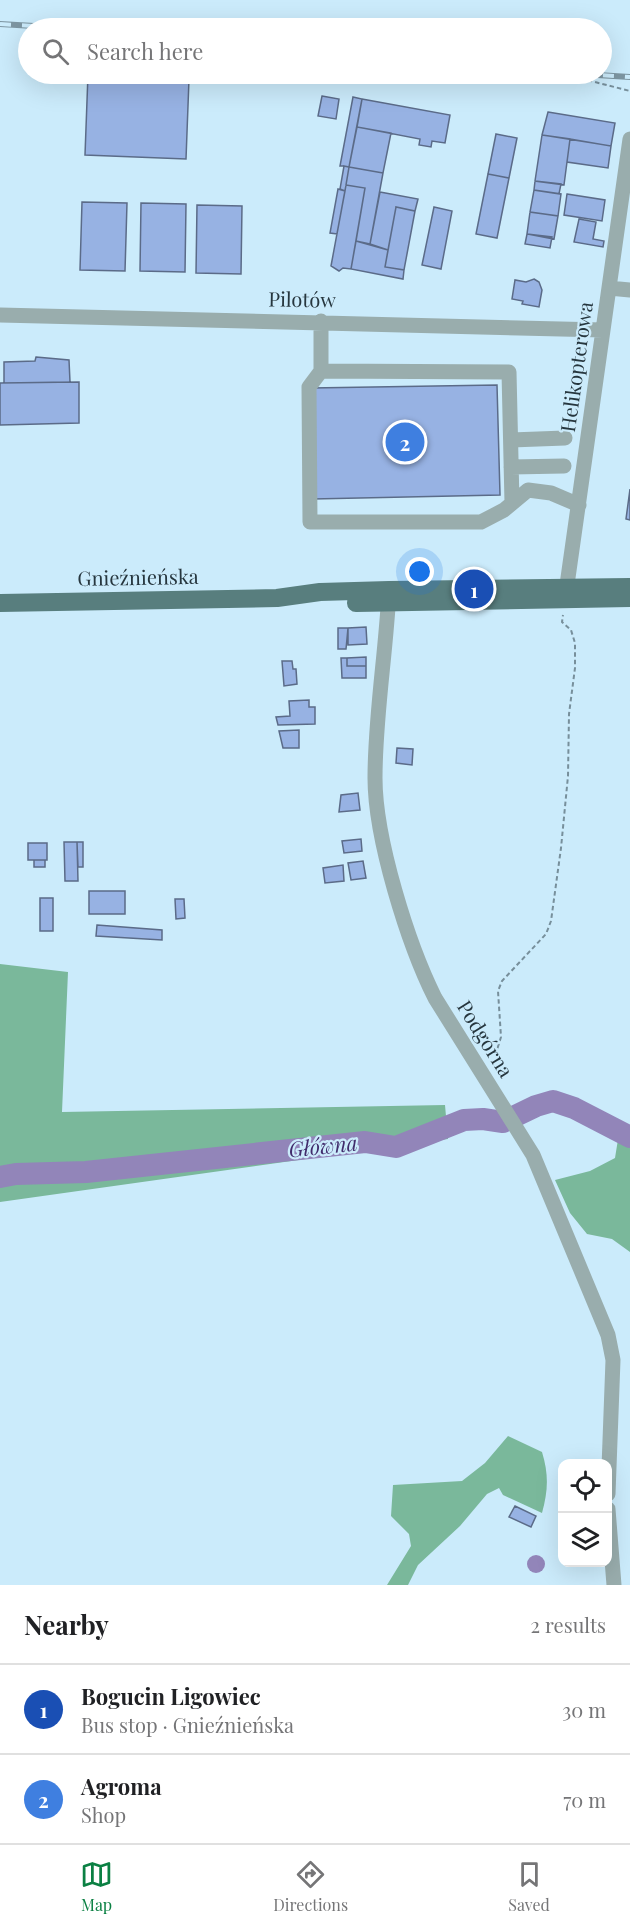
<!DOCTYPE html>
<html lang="en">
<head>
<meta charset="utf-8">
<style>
	:root { --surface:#fff; --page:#f2f2f2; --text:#202124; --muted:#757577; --line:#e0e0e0; --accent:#0b8043 }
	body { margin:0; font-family:"Playfair Display",serif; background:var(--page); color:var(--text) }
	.controls { position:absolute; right:18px; bottom:18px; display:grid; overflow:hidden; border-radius:12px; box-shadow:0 6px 24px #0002 }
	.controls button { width:54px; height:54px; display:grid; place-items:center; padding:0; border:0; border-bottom:2px solid var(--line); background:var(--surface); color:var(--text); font:30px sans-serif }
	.you { position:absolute; left:420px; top:572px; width:21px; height:21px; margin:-15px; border:4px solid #fff; border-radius:50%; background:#1a73e8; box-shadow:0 0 0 9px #1a73e833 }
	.badge { display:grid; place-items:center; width:39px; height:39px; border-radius:50%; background:var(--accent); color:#fff; font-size:20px; font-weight:700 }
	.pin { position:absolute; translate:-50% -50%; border:3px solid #fff; box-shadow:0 2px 6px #0006 }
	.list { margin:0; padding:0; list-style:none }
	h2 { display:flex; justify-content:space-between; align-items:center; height:78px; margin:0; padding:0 24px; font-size:26px }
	h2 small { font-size:20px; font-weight:400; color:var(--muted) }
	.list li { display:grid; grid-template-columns:39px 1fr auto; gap:18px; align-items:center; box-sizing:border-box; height:90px; padding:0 24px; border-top:2px solid var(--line) }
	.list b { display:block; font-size:22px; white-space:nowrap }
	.list p { margin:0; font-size:20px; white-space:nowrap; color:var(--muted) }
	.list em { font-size:20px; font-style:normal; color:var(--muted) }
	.icon { flex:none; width:33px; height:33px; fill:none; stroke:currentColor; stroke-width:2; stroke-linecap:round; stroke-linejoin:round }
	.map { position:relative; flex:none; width:630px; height:1585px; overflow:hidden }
	.search { position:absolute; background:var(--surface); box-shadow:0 6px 24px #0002; left:18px; right:18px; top:18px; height:66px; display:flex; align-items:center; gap:15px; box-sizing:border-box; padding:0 21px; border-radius:33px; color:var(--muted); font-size:22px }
	.sheet { height:258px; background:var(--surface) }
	nav { display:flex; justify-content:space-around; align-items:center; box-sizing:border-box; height:84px; border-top:2px solid var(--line); background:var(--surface); font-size:16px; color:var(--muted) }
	nav a { display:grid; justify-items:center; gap:3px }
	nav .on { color:var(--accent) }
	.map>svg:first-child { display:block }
	.forest { fill:#7ab89b }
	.water { fill:#9285b9 }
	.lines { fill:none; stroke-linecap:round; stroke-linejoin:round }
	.river { stroke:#9285b9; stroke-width:22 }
	.building { fill:#97b2e3; stroke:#5b6b88; stroke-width:1.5 }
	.path { stroke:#778f9b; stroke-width:2; stroke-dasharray:4.5 3; stroke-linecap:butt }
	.minor { stroke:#99adad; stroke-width:15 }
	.major { stroke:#587e7e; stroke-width:18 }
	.rail-casing { stroke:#7d95a1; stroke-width:6 }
	.rail { stroke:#cbebfb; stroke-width:4; stroke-dasharray:11; stroke-linecap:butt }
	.labels { text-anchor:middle; stroke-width:4.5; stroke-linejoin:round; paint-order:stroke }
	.street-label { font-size:20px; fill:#26363e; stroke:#cbebfb }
	.water-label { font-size:21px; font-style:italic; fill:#412c6c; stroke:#cbebfb }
</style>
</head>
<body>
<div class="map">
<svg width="630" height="1585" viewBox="0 0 630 1585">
	<rect width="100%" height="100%" fill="#cbebfb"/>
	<path class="forest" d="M0,964L68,972L62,1112L445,1105L448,1139L0,1202Z
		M630,1125V1252L612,1239L587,1234L570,1213L555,1180L590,1171L615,1158L620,1127Z
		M508,1436L542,1452C549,1475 548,1491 542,1513L503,1495L499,1488L487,1494L460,1526L418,1565L408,1585H387L411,1546L409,1534L391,1516L393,1485L462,1481L485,1463Z"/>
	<path class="water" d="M527 1564a9 9 0 1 1 18 0a9 9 0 1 1-18 0Z"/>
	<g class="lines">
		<path class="river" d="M0,1177L16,1174L86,1172L365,1142L396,1147L464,1120L483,1119L503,1122L536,1106L553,1101L574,1108L630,1137"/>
	</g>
	<path class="building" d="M88,74H152L151,78L189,79L186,159L85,155Z
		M322,96L339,99L336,119L318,116Z
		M353,97L362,99L349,167L344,166H340Z
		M362,99L450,115L445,143L432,141L431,147L419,145L420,139L357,127Z
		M548,112L615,123L611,146L542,135Z
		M357,127L391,133L383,173L349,167Z
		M496,134L517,138L509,178L488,174Z
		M542,135L570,139L564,185L535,181Z
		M570,139L611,146L608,168L567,162Z
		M344,166L349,167L345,191L340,189Z
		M349,167L383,173L370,244L356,241L365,188L346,185Z
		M488,174L509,178L497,238L476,234Z
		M535,181L561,184L559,194L534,190Z
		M346,185L365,188L351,269L343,268L339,271L331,266Z
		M338,189L345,191L337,234L330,233Z
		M534,190L561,194L558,216L530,212Z
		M380,192L418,199L415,211L396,207L388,250L370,244Z
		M567,194L605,200L602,221L564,215Z
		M82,202L127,203L125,271L80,270Z
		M141,203L186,204L185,272L140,271Z
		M197,205L242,206L241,274L196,273Z
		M396,207L415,211L404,270L385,267Z
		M434,207L452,211L441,269L422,265Z
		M530,212L558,216L554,239L527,234Z
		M579,219L596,222L593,239L604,241L603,247L574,242Z
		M527,234L552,237L550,248L525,244Z
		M356,241L388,250L385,267L404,270L403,279L351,269Z
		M534,279L539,282L542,290L539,307L522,304L523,301L512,299L515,280L526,282Z
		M36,357L69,360L70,382L4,383V362L35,361Z
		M79,382V423L0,425V383Z
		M497,385L500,495L313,499L311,388Z
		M630,489V520L626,519Z
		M366,627L367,644L348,645V628Z
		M338,628H348L346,649H338Z
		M366,657V666H347V658Z
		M341,658H347V666H366V678H342Z
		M282,661H292L293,669H296L297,684L284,686Z
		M309,700V707H315V724L278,725L276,717L290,716L289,701Z
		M299,730V748H283L279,731Z
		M397,748L413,749L412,765L396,763Z
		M358,793L360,810L339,812L341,795Z
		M361,839L362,851L344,853L342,841Z
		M64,842H77L78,881H65Z
		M77,842H83V867H78Z
		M28,843H47V860H28Z
		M34,860H45V867H34Z
		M363,861L366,878L351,880L348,863Z
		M343,865L344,881L325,883L323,868Z
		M89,891H125V914H89Z
		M40,898H53V931H40Z
		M175,899H184L185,918L176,919Z
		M97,925L162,930V940L96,936Z
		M515,1506L536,1516L531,1527L509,1517Z"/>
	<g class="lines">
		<path class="path" d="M498,74L587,80L630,91
			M487,1057L496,1053L501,1037L498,991L502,981L546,934L551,921L561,848L568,776L569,714L575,668V643L571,630L562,622L563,615"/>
		<path class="minor" d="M609,288L630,290
			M0,315L603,330
			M321,321V371L309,387L310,522H481L504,510L528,490L551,493L579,505
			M321,371L509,372L512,503
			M511,440L565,438
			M511,467L564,466
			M389,591C386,653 375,716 375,778C375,839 408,944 435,998L533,1155L608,1335L613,1360L608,1494
			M565,599L630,139
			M608,1509L614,1585"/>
		<path class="major" d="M0,603L277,598L320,592L389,590L630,587
			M356,603L630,598"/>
		<g class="rail-casing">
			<path id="rail" d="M0,24L68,28
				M581,74L630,77"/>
		</g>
		<use href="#rail" class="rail"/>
	</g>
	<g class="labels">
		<g class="street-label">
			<text transform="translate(302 300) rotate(1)" y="7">Pilotów</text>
			<text transform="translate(577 367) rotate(-82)" y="7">Helikopterowa</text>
			<text transform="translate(138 578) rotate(-1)" y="7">Gnieźnieńska</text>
			<text transform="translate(485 1039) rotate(58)" y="7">Podgórna</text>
		</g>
		<g class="water-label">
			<text transform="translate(323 1147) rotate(-6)" y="7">Główna</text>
		</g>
	</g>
</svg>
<div class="controls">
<button><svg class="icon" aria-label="locate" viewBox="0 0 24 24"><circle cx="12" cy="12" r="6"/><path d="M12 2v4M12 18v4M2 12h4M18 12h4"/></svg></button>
<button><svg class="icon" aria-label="layers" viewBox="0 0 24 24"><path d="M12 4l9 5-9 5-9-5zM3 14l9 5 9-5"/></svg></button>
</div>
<div class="you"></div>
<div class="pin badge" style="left:474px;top:589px;background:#1a4fb4">1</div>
<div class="pin badge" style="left:405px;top:442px;background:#3f7fe0">2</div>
<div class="search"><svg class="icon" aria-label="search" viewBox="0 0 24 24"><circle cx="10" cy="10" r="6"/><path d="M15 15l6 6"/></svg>Search here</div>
</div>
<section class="sheet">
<h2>Nearby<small>2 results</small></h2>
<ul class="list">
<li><span class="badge" style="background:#1a4fb4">1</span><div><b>Bogucin Ligowiec</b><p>Bus stop · Gnieźnieńska</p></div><em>30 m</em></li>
<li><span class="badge" style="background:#3f7fe0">2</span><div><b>Agroma</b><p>Shop</p></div><em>70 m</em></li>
</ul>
</section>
<nav>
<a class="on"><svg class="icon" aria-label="map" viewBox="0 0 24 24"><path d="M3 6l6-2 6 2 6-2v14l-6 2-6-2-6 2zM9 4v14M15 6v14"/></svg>Map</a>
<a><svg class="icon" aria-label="directions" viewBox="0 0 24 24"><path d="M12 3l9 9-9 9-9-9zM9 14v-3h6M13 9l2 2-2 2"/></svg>Directions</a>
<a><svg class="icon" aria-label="saved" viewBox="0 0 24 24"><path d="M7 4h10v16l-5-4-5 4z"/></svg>Saved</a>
</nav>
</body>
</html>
